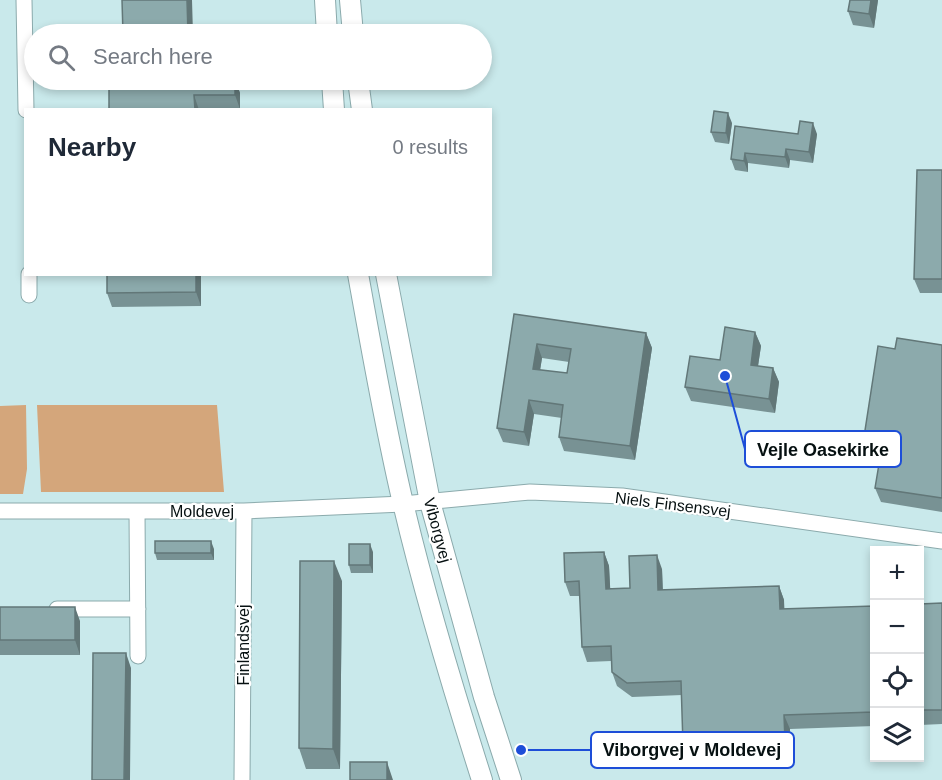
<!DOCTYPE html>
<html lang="en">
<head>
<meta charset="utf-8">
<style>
	:root { --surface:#fff; --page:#f2f2f3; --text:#1f2937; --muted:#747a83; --line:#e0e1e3 }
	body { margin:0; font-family:Arial,sans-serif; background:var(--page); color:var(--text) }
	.controls { position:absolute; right:18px; bottom:18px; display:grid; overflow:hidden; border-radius:0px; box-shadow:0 3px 9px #0003 }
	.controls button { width:54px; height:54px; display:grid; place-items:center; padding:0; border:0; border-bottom:2px solid var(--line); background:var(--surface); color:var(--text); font:30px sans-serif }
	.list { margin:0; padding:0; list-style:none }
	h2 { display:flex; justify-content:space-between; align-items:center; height:78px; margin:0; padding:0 24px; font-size:26px }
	h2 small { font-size:20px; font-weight:400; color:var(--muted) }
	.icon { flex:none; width:33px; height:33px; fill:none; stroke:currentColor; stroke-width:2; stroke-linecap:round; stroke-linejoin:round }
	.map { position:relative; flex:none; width:942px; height:780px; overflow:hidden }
	.search { position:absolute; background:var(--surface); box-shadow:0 3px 9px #0003; left:24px; top:24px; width:468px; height:66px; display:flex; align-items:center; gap:15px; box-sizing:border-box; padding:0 21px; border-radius:33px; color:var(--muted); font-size:22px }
	.panel { position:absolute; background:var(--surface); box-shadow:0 3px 9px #0003; left:24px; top:108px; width:468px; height:168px; border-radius:0px }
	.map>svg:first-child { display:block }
	.green { fill:#d4a67b }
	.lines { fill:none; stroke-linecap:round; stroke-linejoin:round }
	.minor-casing { stroke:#8baaac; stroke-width:17 }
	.tertiary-casing { stroke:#8baaac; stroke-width:22 }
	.minor { stroke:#fff; stroke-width:15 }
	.tertiary { stroke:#fff; stroke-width:20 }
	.wall { fill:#789294; fill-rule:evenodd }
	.shaded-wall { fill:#627778 }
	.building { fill:#8caaac; stroke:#627778; stroke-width:1.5; fill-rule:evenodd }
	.labels { text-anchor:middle; stroke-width:4.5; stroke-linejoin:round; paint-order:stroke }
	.street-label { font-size:16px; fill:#061011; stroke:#fff }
	.leader { fill:none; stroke:#1d4ed8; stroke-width:2 }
	.callout-dot { fill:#1d4ed8; stroke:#fff; stroke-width:2 }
	.callout { fill:#fff; stroke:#1d4ed8; stroke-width:2 }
	.callout-label { font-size:18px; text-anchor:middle; font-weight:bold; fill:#061011 }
</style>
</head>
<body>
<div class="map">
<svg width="942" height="780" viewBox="0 0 942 780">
	<rect width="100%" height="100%" fill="#c9e9eb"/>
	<path class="green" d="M26,405L27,469L23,494H0V406Z
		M37,405H217L224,492H41Z"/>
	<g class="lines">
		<g class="minor-casing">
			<path id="minor" d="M24,0L26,110
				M29,274V295
				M0,511H244L403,504L530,492L622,496L942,541
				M137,511L138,656
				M57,609H138
				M242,780L244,511"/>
		</g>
		<g class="tertiary-casing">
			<path id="tertiary" d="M325,0L327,34
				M350,0L353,34
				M332,80L334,110
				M358,80L362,110
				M358,274C372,351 385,427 403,503C425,597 453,689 482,780
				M386,274L430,502L484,697L511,780"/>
		</g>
		<use href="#minor" class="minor"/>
		<use href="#tertiary" class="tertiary"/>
	</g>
	<path class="wall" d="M850,0H878L874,28L853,25L848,11Z
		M235,80L240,93V109L109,110Z
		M732,123L729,144L715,142L711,132Z
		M735,126L798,134H817L813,163L790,160L789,168L748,163V172L735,170L731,159Z
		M942,170V293H920L914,279Z
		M107,274H201V306L112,307L107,293Z
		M514,314L646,333L652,348L635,460L564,451L559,437L562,418L534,414L529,446L503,442L497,428ZM542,358L569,362L567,373L540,370Z
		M755,332L761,346L758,366L773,368L779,382L775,413L691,401L685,387Z
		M942,345V512L881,502L875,488L881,453L869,452L864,437L895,349Z
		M214,549V560H157L155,553Z
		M373,552V573H351L349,565Z
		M604,552L609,566L610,588H630L662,569L663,590L779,586L784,600V609L874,606V726L790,729V756L688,759L683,745L682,695L632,697L617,686L612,672L611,661L587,662L582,647L580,596H570L565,582Z
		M342,581L340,769H306L299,748Z
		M942,603V724L920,725V604Z
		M0,607L80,621V655H0Z"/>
	<path class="shaded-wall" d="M187,0H192L193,34H188Z
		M871,0H878L874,28L869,14Z
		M235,80L240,93V109L235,95Z
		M194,95L199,110H195Z
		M728,113L732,123L729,144L726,133Z
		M813,123L817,134L813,163L809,152Z
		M786,149L790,160L789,168L785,157Z
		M745,153L748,163V172L744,161Z
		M196,274H201V306L196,292Z
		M755,332L761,346L756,379L751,365Z
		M646,333L652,348L635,460L630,446Z
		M537,344L542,358L538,383L533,369Z
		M773,368L779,382L775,413L769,399Z
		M529,400L534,414L529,446L524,432Z
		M211,541L214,549V560L211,553Z
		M370,544L373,552V573L370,565Z
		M604,552L609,566L611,603L606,589Z
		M657,555L662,569L663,604L658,590Z
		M334,561L342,581L340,769L333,749Z
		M779,586L784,600L785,623L780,609Z
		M75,607L80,621V655L75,640Z
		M126,653L131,668L130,780H124Z
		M784,715L790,729V756L785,741Z
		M387,762L393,780H387Z"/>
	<path class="building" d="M122,0H187L188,34H123Z
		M850,0H871L869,14L848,11Z
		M109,80H235V95H194L195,110H109Z
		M714,111L728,113L726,133L711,132Z
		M800,121L813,123L809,152L786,149L785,157L745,153L744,161L731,159L735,126L798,134Z
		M917,170H942V279H914Z
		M107,274H196V292L107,293Z
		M514,314L646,333L630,446L559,437L563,405L529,400L524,432L497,428ZM537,344L571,349L567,373L533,369Z
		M725,327L755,332L751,365L773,368L769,399L685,387L690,356L720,360Z
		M897,338L942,345V498L875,488L883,440L864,437L878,346L895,349Z
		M155,541H211V553H155Z
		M349,544H370V565H349Z
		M604,552L606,589L630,588L629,556L657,555L658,590L779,586L780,609L874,606V712L784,715L785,741L683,745L681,681L627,683L612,672L611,646L582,647L579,581L565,582L564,553Z
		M300,561H334L333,749L299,748Z
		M942,603V710H920V604Z
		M0,607H75V640H0Z
		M93,653H126L124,780H92Z
		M350,762H387V780H350Z"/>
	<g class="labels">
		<g class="street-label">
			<text transform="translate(673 504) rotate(7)" y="6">Niels Finsensvej</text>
			<text x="202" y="517">Moldevej</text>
			<text transform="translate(438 530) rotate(75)" y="6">Viborgvej</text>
			<text transform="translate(243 645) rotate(-90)" y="6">Finlandsvej</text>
		</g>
	</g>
	<path class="leader" d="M725 376L745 449M521 750L591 750"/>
	<g class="callout-dot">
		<circle cx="725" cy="376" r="6"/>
		<circle cx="521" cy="750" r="6"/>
	</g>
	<g class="callout">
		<rect x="745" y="431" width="156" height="36" rx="6"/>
		<rect x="591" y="732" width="203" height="36" rx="6"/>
	</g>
	<g class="callout-label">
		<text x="823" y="456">Vejle Oasekirke</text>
		<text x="692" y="756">Viborgvej v Moldevej</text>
	</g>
</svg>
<div class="controls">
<button>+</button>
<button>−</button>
<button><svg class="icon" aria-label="locate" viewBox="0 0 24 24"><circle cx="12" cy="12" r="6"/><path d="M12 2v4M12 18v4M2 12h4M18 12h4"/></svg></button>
<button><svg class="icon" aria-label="layers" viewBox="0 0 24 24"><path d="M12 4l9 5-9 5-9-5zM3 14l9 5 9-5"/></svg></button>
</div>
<div class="search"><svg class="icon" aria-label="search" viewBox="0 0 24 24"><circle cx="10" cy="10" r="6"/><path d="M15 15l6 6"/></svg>Search here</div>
<section class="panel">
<h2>Nearby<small>0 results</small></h2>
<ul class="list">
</ul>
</section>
</div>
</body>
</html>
